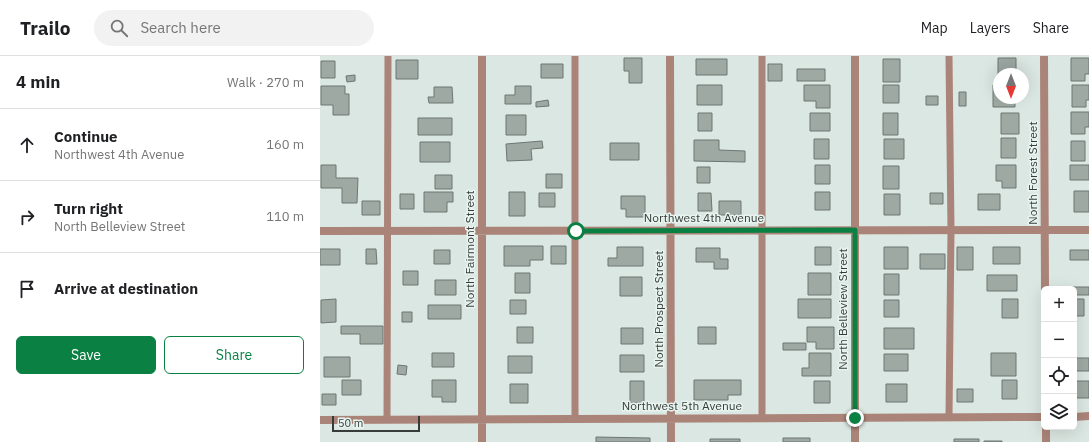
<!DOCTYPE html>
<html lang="en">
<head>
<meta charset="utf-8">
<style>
	:root { --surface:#fff; --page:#f2f2f2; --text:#202124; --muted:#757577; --line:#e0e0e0; --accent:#0b8043 }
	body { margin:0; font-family:"IBM Plex Sans",sans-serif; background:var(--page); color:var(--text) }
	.controls { position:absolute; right:12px; bottom:12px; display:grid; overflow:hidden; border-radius:6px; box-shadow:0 4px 16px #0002 }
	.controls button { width:36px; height:36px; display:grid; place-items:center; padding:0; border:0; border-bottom:1px solid var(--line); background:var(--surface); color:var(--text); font:20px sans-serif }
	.compass { position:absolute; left:673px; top:12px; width:36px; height:36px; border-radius:50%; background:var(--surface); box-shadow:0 4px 16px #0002; rotate:180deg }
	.scale { position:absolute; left:12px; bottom:10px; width:88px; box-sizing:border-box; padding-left:4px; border:2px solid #373c3a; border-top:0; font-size:11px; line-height:14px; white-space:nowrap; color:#373c3a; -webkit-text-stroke:3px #e8f4ef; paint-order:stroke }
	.stop { position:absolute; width:12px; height:12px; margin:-9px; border:3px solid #0b8043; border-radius:50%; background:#fff }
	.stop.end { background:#0b8043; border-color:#fff; box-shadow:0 1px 4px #0008 }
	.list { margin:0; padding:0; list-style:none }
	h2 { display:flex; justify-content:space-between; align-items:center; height:52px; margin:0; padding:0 16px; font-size:17px }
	h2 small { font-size:13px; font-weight:400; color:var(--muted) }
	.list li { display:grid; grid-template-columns:26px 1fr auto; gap:12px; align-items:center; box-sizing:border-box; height:72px; padding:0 16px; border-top:1px solid var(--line) }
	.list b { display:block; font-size:15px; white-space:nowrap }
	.list p { margin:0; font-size:13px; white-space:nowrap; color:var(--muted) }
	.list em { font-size:13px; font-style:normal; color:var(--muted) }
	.actions { display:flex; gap:8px; padding:12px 16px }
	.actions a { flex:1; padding:9px 0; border:1px solid var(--accent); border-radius:6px; text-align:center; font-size:14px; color:var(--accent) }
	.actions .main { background:var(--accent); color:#fff }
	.icon { flex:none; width:22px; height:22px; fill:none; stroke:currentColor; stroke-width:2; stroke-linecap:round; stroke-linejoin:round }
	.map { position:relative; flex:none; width:769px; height:386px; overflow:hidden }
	header { display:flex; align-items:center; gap:24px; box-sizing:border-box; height:56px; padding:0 20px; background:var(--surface); border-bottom:1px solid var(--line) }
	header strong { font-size:19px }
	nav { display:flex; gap:22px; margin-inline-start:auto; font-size:14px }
	.search { width:280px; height:36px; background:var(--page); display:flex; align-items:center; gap:10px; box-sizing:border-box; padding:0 14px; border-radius:22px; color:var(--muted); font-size:15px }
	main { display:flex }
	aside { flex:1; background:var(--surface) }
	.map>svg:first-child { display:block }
	.building { fill:#9ea9a4; stroke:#6c7672 }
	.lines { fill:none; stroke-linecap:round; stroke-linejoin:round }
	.lane { stroke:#ab8479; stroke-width:7 }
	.street { stroke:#ab8479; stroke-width:8 }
	.route { stroke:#0b8043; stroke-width:5 }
	.labels { text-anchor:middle; stroke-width:3; stroke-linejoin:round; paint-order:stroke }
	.street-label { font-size:12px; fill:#373c3a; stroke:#e8f4ef }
</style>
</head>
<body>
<header>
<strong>Trailo</strong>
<div class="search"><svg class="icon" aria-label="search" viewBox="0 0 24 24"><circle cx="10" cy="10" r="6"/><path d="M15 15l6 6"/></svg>Search here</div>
<nav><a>Map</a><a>Layers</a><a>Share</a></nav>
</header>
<main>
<aside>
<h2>4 min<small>Walk · 270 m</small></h2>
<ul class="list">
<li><svg class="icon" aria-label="ahead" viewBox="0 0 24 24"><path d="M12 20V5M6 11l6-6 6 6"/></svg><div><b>Continue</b><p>Northwest 4th Avenue</p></div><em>160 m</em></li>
<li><svg class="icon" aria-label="right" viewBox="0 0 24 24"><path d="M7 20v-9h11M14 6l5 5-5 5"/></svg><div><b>Turn right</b><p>North Belleview Street</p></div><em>110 m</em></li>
<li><svg class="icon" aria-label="arrive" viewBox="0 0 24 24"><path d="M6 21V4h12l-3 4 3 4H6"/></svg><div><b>Arrive at destination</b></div></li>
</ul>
<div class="actions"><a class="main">Save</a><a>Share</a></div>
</aside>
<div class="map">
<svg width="769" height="386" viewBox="0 0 769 386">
	<rect width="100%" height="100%" fill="#dbe7e2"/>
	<path class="building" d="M304,2H322V27H309V15H304Z
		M678,2H696V18H679L678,25Z
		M751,2H769V18H765V25H751Z
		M376,3H407V19H376Z
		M563,3H580V26H563Z
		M76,4H98V23H76Z
		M1,5H15V22H1Z
		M221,8H243V22H221Z
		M448,8H462V25H448Z
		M477,13H505V25H477Z
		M35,19V25L27,26L26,20Z
		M377,29H402V49H377Z
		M484,29H510V52H496V45H484Z
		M563,29H579V47H563Z
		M673,29H679V42H695V51H673Z
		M752,29H769V44H766V51H752Z
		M1,30H25V38H29V59H13V49H1Z
		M195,30H211V48H185V39H195Z
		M114,31H132L133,47H109L108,41H114Z
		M639,36H646V50H639Z
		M606,40H618V49H606Z
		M228,44L229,50L216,51V46Z
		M751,56H769V71H765V78H751Z
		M378,57H392V75H378Z
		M490,57H510V75H490Z
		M563,57H578V79H563Z
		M681,57H699V78H681Z
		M186,59H206V79H186Z
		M98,62H132V79H98Z
		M681,82H696V102H681Z
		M494,83H509V103H494Z
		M564,83H584V103H564Z
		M374,84H399V94L425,95V106L374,105Z
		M222,85L223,92L211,93L212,104L187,105L186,88Z
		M751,85H765V105H751Z
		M100,86H130V106H100Z
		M290,87H319V104H290Z
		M1,109H16V122H38L37,147H22V132H1Z
		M495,109H510V128H495Z
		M676,109H696V132H682V125H676Z
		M750,109H769V124H750Z
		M563,110H579V133H563Z
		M377,111H390V127H377Z
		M226,118H242V132H226Z
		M115,119H132V133H115Z
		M754,135H769V156H754Z
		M104,136H133V146H127V156H104Z
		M189,136H205V160H189Z
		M495,136H510V154H495Z
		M219,137H235V151H219Z
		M378,137H391L392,155H378Z
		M610,137H623V148H610Z
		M80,138H94V153H80Z
		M564,138H580V159H564Z
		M658,138H680V154H658Z
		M301,140H325V161H306V153H301Z
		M42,145H60V159H42Z
		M399,145H421V159H399Z
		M184,190H223V204H210V210H184Z
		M231,190H246V208H231Z
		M297,191H323V210H288V202H297Z
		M495,191H511V209H495Z
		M564,191H588V213H564Z
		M637,191H653V214H637Z
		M673,191H700V208H673Z
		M376,192H400V203H408V213H394V206H376Z
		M0,193H20V209H0Z
		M46,193H56L57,208H46Z
		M114,194H130V208H114Z
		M750,194H769V204H750Z
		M600,198H625V213H600Z
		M83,215H98V229H83Z
		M195,217H210V237H195Z
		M488,217H511V239H488Z
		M564,218H579V239H564Z
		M667,219H697V235H667Z
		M300,221H322V240H300Z
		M115,224H136V239H115Z
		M749,231H769V239H754V233H749Z
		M16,243V266L1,267V244Z
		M478,243H511V262H478Z
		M682,243H698V262H682Z
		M754,243H764V260H754Z
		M190,244H206V258H190Z
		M564,244H579V261H564Z
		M108,249H141V263H108Z
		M82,256H92V266H82Z
		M21,270H63V288H40V278H21Z
		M197,271H213V287H197Z
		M378,271H396V288H378Z
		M487,271H514V293H496V286H487Z
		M301,272H323V288H301Z
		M564,272H594V293H564Z
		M463,287H486V294H463Z
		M112,297H134V311H112Z
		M489,297H511V320H482V312H489Z
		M671,297H696V320H671Z
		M564,298H588V315H564Z
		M300,299H324V316H300Z
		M188,300H212V317H188Z
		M4,301H30V321H4Z
		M754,302H769V315H754Z
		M78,309L87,310L86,319L77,318Z
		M22,324H41V339H22Z
		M112,324H136V346H122V341H112Z
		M374,324H421V339H408V344H374Z
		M682,324H697V343H682Z
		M310,325H324V347H310Z
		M494,325H510V347H494Z
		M754,325H769V342H754Z
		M190,328H208V347H190Z
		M566,328H587V346H566Z
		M637,333H653V346H637Z
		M2,338H16V349H2Z
		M276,381L330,382V386H276Z
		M463,382H490V386H463Z
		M390,383H420V386H390Z
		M634,383H659V386H634Z
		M664,385H682V386H664Z"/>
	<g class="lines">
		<path class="lane" d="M442,0V362
			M629,361L631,174L629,0
			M67,363L68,0
			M255,363V0"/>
		<path class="street" d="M350,0L351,386
			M535,0V386
			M724,0L725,233
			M0,175L769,174
			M754,361L769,360
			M0,364L724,361
			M726,371V386
			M162,386V0"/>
	</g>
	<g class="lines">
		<path class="route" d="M256,175L535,174V362"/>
	</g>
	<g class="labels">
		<g class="street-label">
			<text transform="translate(713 117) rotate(-90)" y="4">North Forest Street</text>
			<text x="384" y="166">Northwest 4th Avenue</text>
			<text transform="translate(150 193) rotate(-90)" y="4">North Fairmont Street</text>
			<text transform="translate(339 253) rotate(-90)" y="4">North Prospect Street</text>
			<text transform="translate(523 253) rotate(-90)" y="4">North Belleview Street</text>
			<text x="362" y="354">Northwest 5th Avenue</text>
		</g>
	</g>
</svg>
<div class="controls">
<button>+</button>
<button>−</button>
<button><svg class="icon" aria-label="locate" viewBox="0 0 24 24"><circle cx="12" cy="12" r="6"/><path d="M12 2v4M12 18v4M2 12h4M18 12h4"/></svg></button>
<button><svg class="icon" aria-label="layers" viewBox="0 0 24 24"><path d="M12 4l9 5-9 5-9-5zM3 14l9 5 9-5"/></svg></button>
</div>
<svg class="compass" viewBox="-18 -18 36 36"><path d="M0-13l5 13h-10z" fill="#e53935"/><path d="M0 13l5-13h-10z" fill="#757577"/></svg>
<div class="scale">50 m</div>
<div class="stop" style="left:256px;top:175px"></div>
<div class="stop end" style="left:535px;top:362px"></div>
</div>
</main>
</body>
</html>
